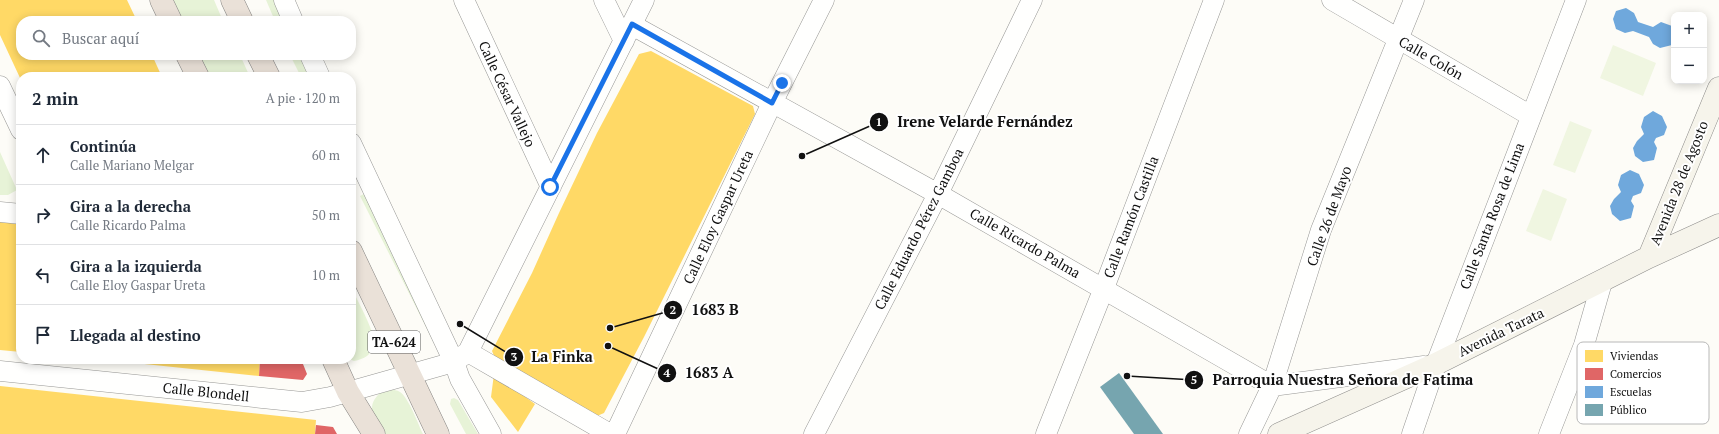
<!DOCTYPE html>
<html lang="es">
<head>
<meta charset="utf-8">
<style>
	:root { --surface:#fff; --page:#f2f2f3; --text:#1f2937; --muted:#747a83; --line:#e0e1e3 }
	body { margin:0; font-family:"PT Serif",serif; background:var(--page); color:var(--text) }
	.controls { position:absolute; right:12px; top:12px; display:grid; overflow:hidden; border-radius:8px; box-shadow:0 2px 10px #0003 }
	.controls button { width:36px; height:36px; display:grid; place-items:center; padding:0; border:0; border-bottom:1px solid var(--line); background:var(--surface); color:var(--text); font:20px sans-serif }
	.stop { position:absolute; width:12px; height:12px; margin:-9px; border:3px solid #1a73e8; border-radius:50%; background:#fff }
	.stop.end { background:#1a73e8; border-color:#fff; box-shadow:0 1px 4px #0008 }
	.list { margin:0; padding:0; list-style:none }
	h2 { display:flex; justify-content:space-between; align-items:center; height:52px; margin:0; padding:0 16px; font-size:17px }
	h2 small { font-size:13px; font-weight:400; color:var(--muted) }
	.list li { display:grid; grid-template-columns:26px 1fr auto; gap:12px; align-items:center; box-sizing:border-box; height:60px; padding:0 16px; border-top:1px solid var(--line) }
	.list b { display:block; font-size:15px; white-space:nowrap }
	.list p { margin:0; font-size:13px; white-space:nowrap; color:var(--muted) }
	.list em { font-size:13px; font-style:normal; color:var(--muted) }
	.icon { flex:none; width:22px; height:22px; fill:none; stroke:currentColor; stroke-width:2; stroke-linecap:round; stroke-linejoin:round }
	.map { position:relative; flex:none; width:1719px; height:434px; overflow:hidden }
	.search { position:absolute; background:var(--surface); box-shadow:0 2px 10px #0003; left:16px; top:16px; width:340px; height:44px; display:flex; align-items:center; gap:10px; box-sizing:border-box; padding:0 14px; border-radius:16px; color:var(--muted); font-size:15px }
	.panel { position:absolute; background:var(--surface); box-shadow:0 2px 10px #0003; left:16px; top:72px; width:340px; height:292px; border-radius:16px }
	.map>svg:first-child { display:block }
	.green { fill:#e7f3d7 }
	.pitch { fill:#f0f6e1 }
	.homes { fill:#ffd966 }
	.shops { fill:#e06666 }
	.schools { fill:#6fa8dc }
	.public { fill:#76a5af }
	.lines { fill:none; stroke-linecap:round; stroke-linejoin:round }
	.street-casing { stroke:#979795; stroke-width:21 }
	.secondary-casing { stroke:#8e8d8b; stroke-width:23 }
	.highway-casing { stroke:#858482; stroke-width:23 }
	.street { stroke:#fffffe; stroke-width:20 }
	.secondary { stroke:#f6f4eb; stroke-width:22 }
	.highway { stroke:#eae1d8; stroke-width:22 }
	.route { stroke:#1a73e8; stroke-width:5 }
	.labels { text-anchor:middle; stroke-width:4; stroke-linejoin:round; paint-order:stroke }
	.shield { fill:#fff; stroke:#585858; stroke-width:1 }
	.shield-label { font-size:13px; font-weight:bold; fill:#111 }
	.street-label { font-size:14px; fill:#111; stroke:#fff }
	.key { fill:#fff; stroke:#b8b8b8; stroke-width:1 }
	.key-label { font-size:11px; fill:#111 }
	.leader { fill:none; stroke:#111; stroke-width:1.5 }
	.callout-dot { fill:#111; stroke:#fff; stroke-width:1.5 }
	.mark-label { font-size:12px; text-anchor:middle; font-weight:bold; fill:#fff }
	.callout-label { font-size:15px; text-anchor:middle; font-weight:bold; fill:#111; stroke:#fff; stroke-width:4; stroke-linejoin:round; paint-order:stroke }
</style>
</head>
<body>
<div class="map">
<svg width="1719" height="434" viewBox="0 0 1719 434">
	<rect width="100%" height="100%" fill="#fdfcf7"/>
	<path class="green" d="M172,0H214L223,21H181Z
		M266,0H274L284,21H275Z
		M198,55H240L250,77H208Z
		M290,55H300L310,77H301Z
		M0,152L17,190L8,195H0Z
		M366,193L437,340L433,341L360,196Z
		M351,287C356,298 376,333 374,344C372,355 364,359 354,361L349,359H351Z
		M384,390C389,390 395,389 400,392C409,398 418,424 423,434H382C373,417 364,404 384,390Z
		M454,398L458,400L478,434H466L450,404L451,399Z"/>
	<path class="pitch" d="M1613,45L1656,63L1643,96L1600,78Z
		M1570,121L1592,130L1575,173L1553,165Z
		M1543,189L1567,199L1551,241L1526,231Z"/>
	<path class="homes" d="M0,0H127L137,21H21V55H152L162,77H21V80L0,35Z
		M651,51L753,106L755,114L644,337L604,413L597,416L495,358L492,351L532,273L559,213L597,133L639,54Z
		M0,222L21,224V352L0,350Z
		M136,359H260L259,376L135,363Z
		M494,374L535,404L518,432L491,397Z
		M0,386L316,420L315,434H0Z"/>
	<path class="shops" d="M260,359H301L307,374L303,380L259,376Z
		M316,425L333,427L337,434H315Z"/>
	<path class="schools" d="M1626,8L1634,13L1638,22L1653,27L1661,22L1672,26L1674,30L1672,45L1660,48L1653,44L1649,37L1633,31L1625,33L1616,29L1613,19L1616,11Z
		M1653,111L1662,116L1667,127L1664,135L1656,138L1654,142L1657,148L1654,160L1643,162L1635,156L1633,148L1637,141L1644,134L1641,127L1644,117Z
		M1630,170L1639,174L1644,185L1641,193L1633,196L1631,201L1634,206L1631,218L1620,221L1612,214L1610,206L1614,199L1621,192L1618,185L1621,175Z"/>
	<path class="public" d="M1119,373L1163,434H1134L1100,387Z"/>
	<g class="lines">
		<g class="street-casing">
			<path id="street" d="M284,0L293,21
				M464,0L551,187
				M604,0L624,41
				M1332,0L1531,116
				M632,25L938,194L1272,386L1424,366
				M310,55L320,77
				M0,86L21,130
				M351,143L454,362L460,379L491,434
				M0,212L21,214
				M468,352L610,434
				M0,371L302,402L330,397L454,362L468,352L644,0
				M615,434L772,103L824,0
				M814,434L938,194L1032,0
				M1046,434L1104,288L1214,0
				M1249,434L1272,386L1321,230L1414,0
				M1412,434L1436,364L1576,0
				M1549,434L1584,345L1602,282"/>
		</g>
		<g class="secondary-casing">
			<path id="secondary" d="M1649,257L1719,88
				M1279,434L1436,364L1649,257L1719,225"/>
		</g>
		<g class="highway-casing">
			<path id="highway" d="M161,0L171,21
				M232,0L242,21
				M187,55L198,77
				M258,55L269,77
				M351,251L438,434
				M333,359L348,392L374,434"/>
		</g>
		<use href="#street" class="street"/>
		<use href="#secondary" class="secondary"/>
		<use href="#highway" class="highway"/>
	</g>
	<g class="lines">
		<path class="route" d="M550,187L632,24L772,103L782,83"/>
	</g>
	<g class="labels">
		<rect class="shield" x="368" y="331" width="52" height="22" rx="3"/>
		<g class="shield-label">
			<text x="394" y="347">TA-624</text>
		</g>
		<g class="street-label">
			<text transform="translate(1431 58) rotate(30)" y="5">Calle Colón</text>
			<text transform="translate(507 94) rotate(65)" y="5">Calle César Vallejo</text>
			<text transform="translate(1679 183) rotate(-68)" y="5">Avenida 28 de Agosto</text>
			<text transform="translate(1329 216) rotate(-70)" y="5">Calle 26 de Mayo</text>
			<text transform="translate(1492 216) rotate(-69)" y="5">Calle Santa Rosa de Lima</text>
			<text transform="translate(718 217) rotate(-65)" y="5">Calle Eloy Gaspar Ureta</text>
			<text transform="translate(1131 217) rotate(-69)" y="5">Calle Ramón Castilla</text>
			<text transform="translate(919 229) rotate(-63)" y="5">Calle Eduardo Pérez Gamboa</text>
			<text transform="translate(1025 243) rotate(30)" y="5">Calle Ricardo Palma</text>
			<text transform="translate(1501 332) rotate(-26)" y="5">Avenida Tarata</text>
			<text transform="translate(206 392) rotate(6)" y="5">Calle Blondell</text>
		</g>
	</g>
	<rect x="1577" y="342" width="132" height="82" rx="6" class="key"/>
	<rect x="1585" y="350" width="18" height="12" fill="#ffd966"/>
	<rect x="1585" y="368" width="18" height="12" fill="#e06666"/>
	<rect x="1585" y="386" width="18" height="12" fill="#6fa8dc"/>
	<rect x="1585" y="404" width="18" height="12" fill="#76a5af"/>
	<g class="key-label">
		<text x="1610" y="360">Viviendas</text>
		<text x="1610" y="378">Comercios</text>
		<text x="1610" y="396">Escuelas</text>
		<text x="1610" y="414">Público</text>
	</g>
	<path class="leader" d="M802 156L879 122M610 328L673 310M460 324L514 357M608 346L667 373M1127 376L1194 380"/>
	<g class="callout-dot">
		<circle cx="802" cy="156" r="4"/>
		<circle cx="610" cy="328" r="4"/>
		<circle cx="460" cy="324" r="4"/>
		<circle cx="608" cy="346" r="4"/>
		<circle cx="1127" cy="376" r="4"/>
		<circle cx="879" cy="122" r="10"/>
		<circle cx="673" cy="310" r="10"/>
		<circle cx="514" cy="357" r="10"/>
		<circle cx="667" cy="373" r="10"/>
		<circle cx="1194" cy="380" r="10"/>
	</g>
	<g class="mark-label">
		<text x="879" y="126">1</text>
		<text x="673" y="314">2</text>
		<text x="514" y="361">3</text>
		<text x="667" y="377">4</text>
		<text x="1194" y="384">5</text>
	</g>
	<g class="callout-label">
		<text x="985" y="127">Irene Velarde Fernández</text>
		<text x="715" y="315">1683 B</text>
		<text x="562" y="362">La Finka</text>
		<text x="709" y="378">1683 A</text>
		<text x="1343" y="385">Parroquia Nuestra Señora de Fatima</text>
	</g>
</svg>
<div class="controls">
<button>+</button>
<button>−</button>
</div>
<div class="stop" style="left:550px;top:187px"></div>
<div class="stop end" style="left:782px;top:83px"></div>
<div class="search"><svg class="icon" aria-label="search" viewBox="0 0 24 24"><circle cx="10" cy="10" r="6"/><path d="M15 15l6 6"/></svg>Buscar aquí</div>
<section class="panel">
<h2>2 min<small>A pie · 120 m</small></h2>
<ul class="list">
<li><svg class="icon" aria-label="ahead" viewBox="0 0 24 24"><path d="M12 20V5M6 11l6-6 6 6"/></svg><div><b>Continúa</b><p>Calle Mariano Melgar</p></div><em>60 m</em></li>
<li><svg class="icon" aria-label="right" viewBox="0 0 24 24"><path d="M7 20v-9h11M14 6l5 5-5 5"/></svg><div><b>Gira a la derecha</b><p>Calle Ricardo Palma</p></div><em>50 m</em></li>
<li><svg class="icon" aria-label="left" viewBox="0 0 24 24"><path d="M17 20v-9H6M10 6l-5 5 5 5"/></svg><div><b>Gira a la izquierda</b><p>Calle Eloy Gaspar Ureta</p></div><em>10 m</em></li>
<li><svg class="icon" aria-label="arrive" viewBox="0 0 24 24"><path d="M6 21V4h12l-3 4 3 4H6"/></svg><div><b>Llegada al destino</b></div></li>
</ul>
</section>
</div>
</body>
</html>
